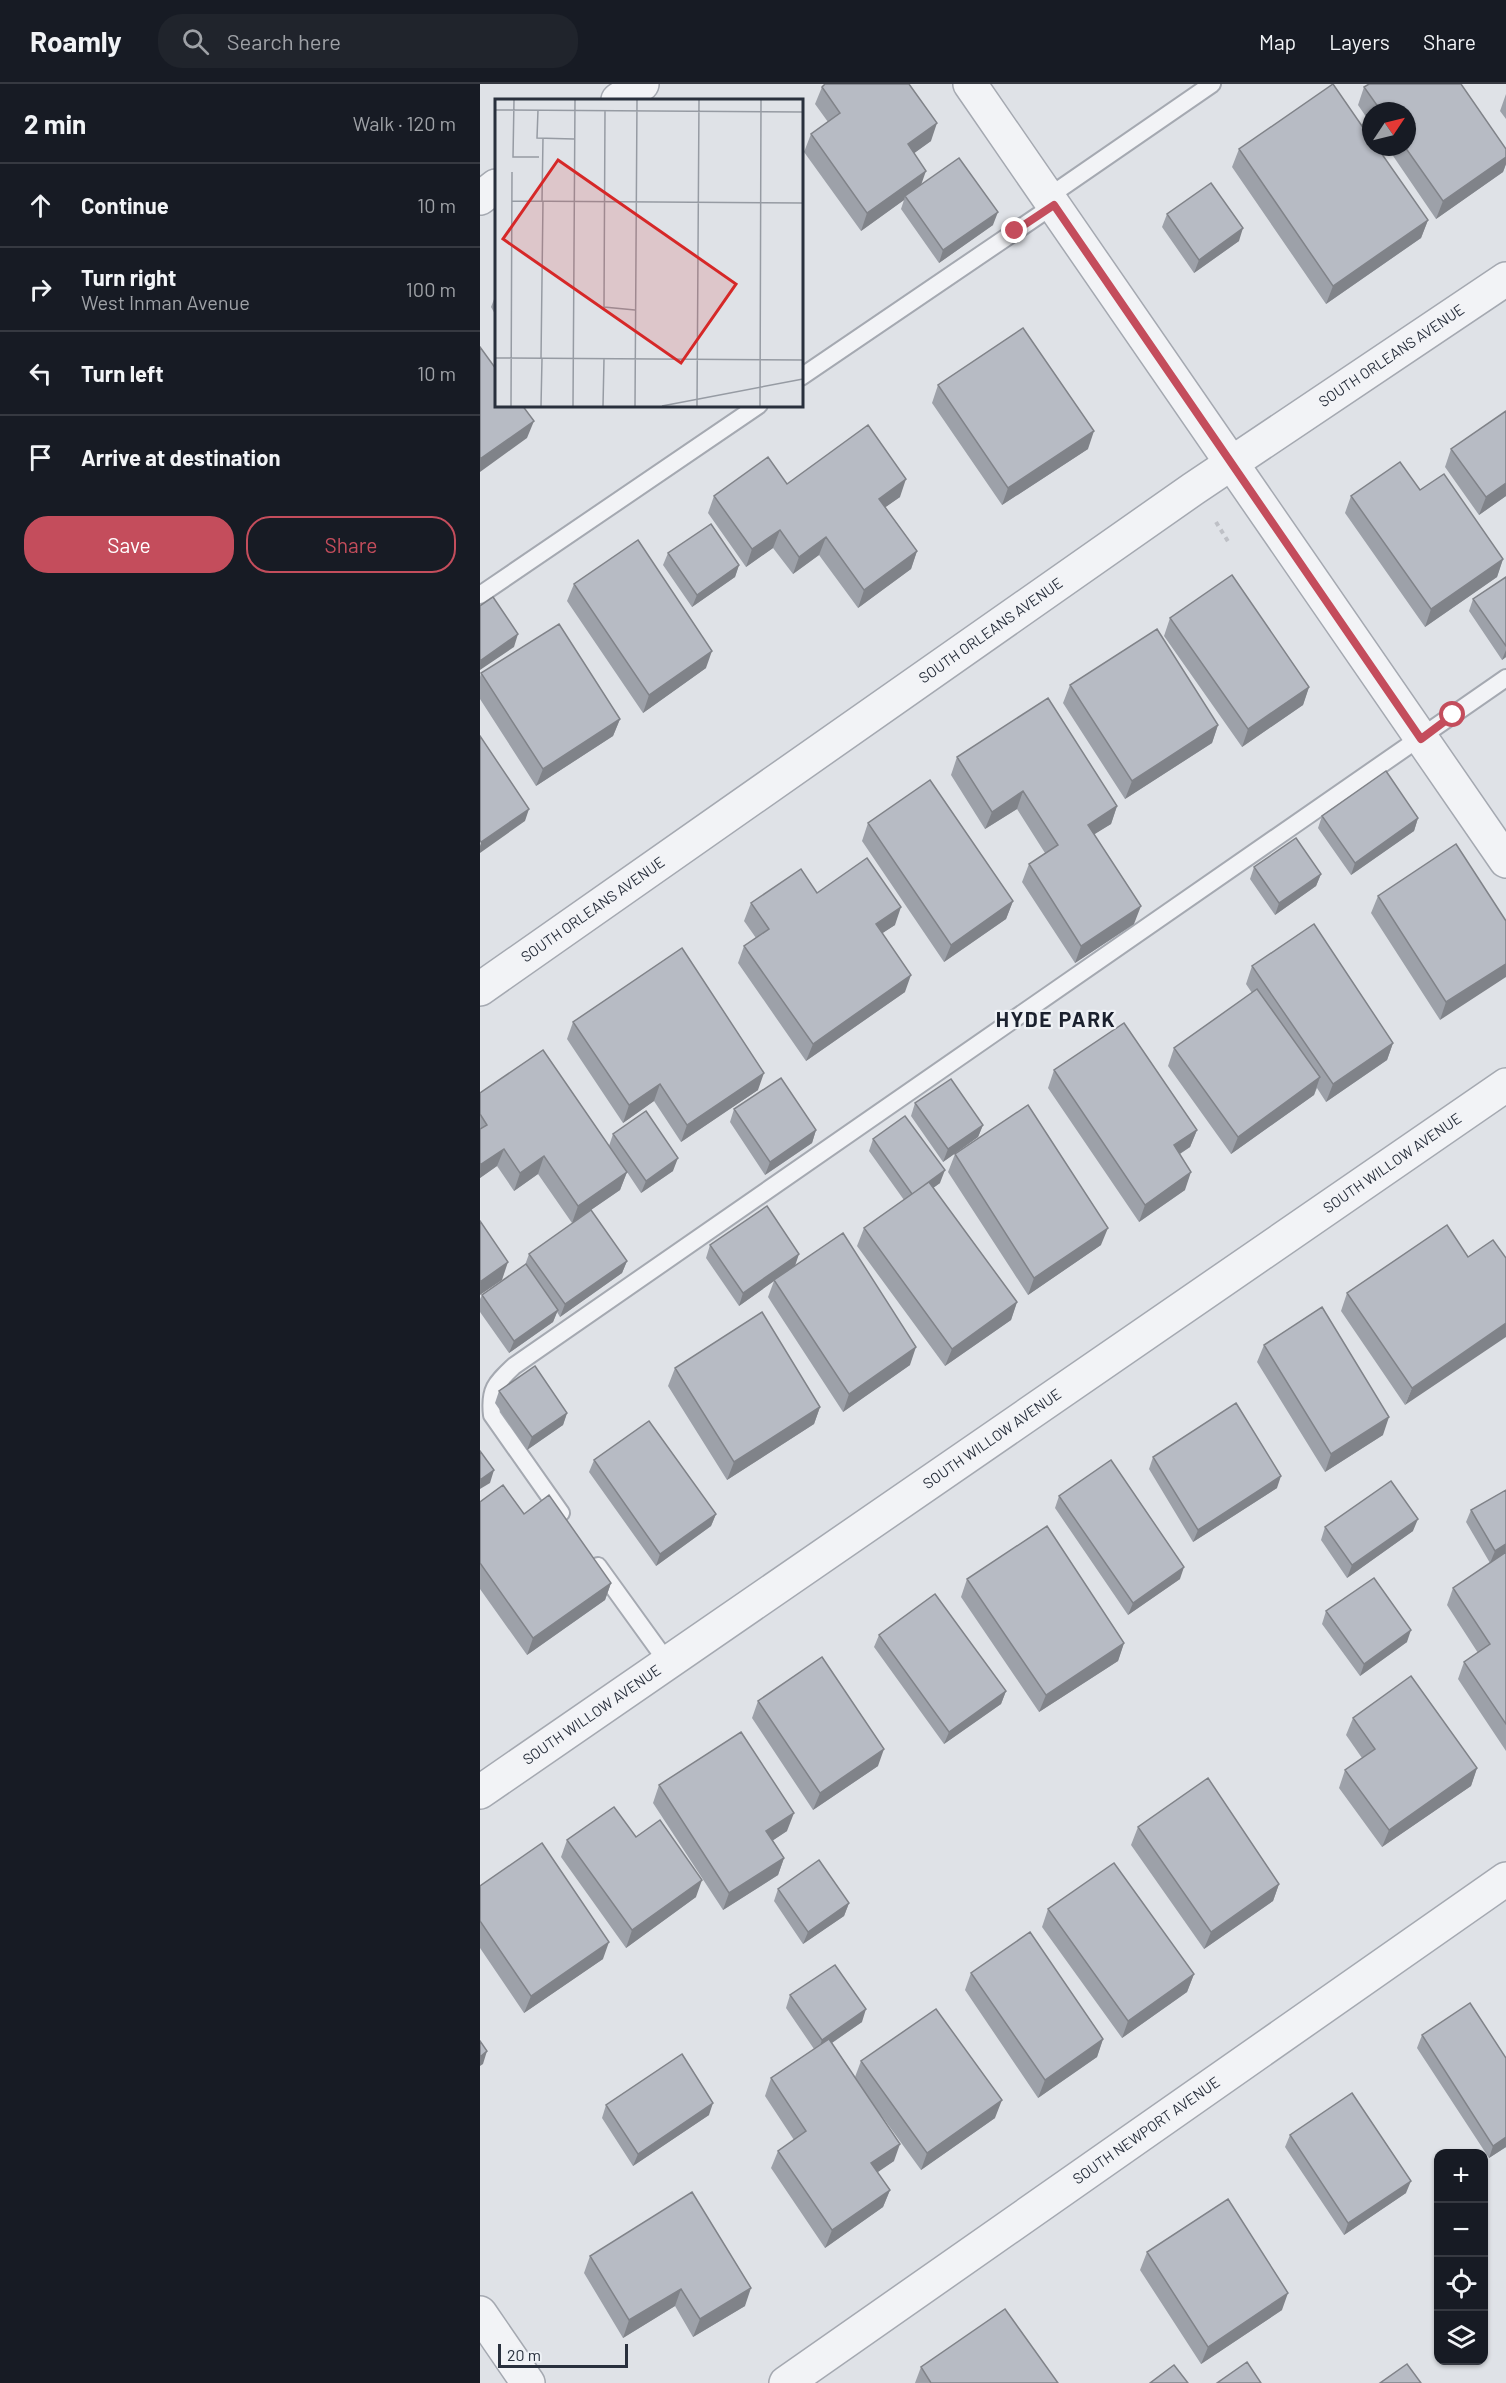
<!DOCTYPE html>
<html lang="en">
<head>
<meta charset="utf-8">
<style>
	:root { --surface:#171b24; --page:#20242c; --text:#f1f3f6; --muted:#9ea1a6; --line:#363941; --accent:#c44d5c }
	body { margin:0; font-family:Barlow,sans-serif; background:var(--page); color:var(--text) }
	.controls { position:absolute; right:18px; bottom:18px; display:grid; overflow:hidden; border-radius:12px; box-shadow:0 2px 4px #0004 }
	.controls button { width:54px; height:54px; display:grid; place-items:center; padding:0; border:0; border-bottom:2px solid var(--line); background:var(--surface); color:var(--text); font:30px sans-serif }
	.compass { position:absolute; left:882px; top:18px; width:54px; height:54px; border-radius:50%; background:var(--surface); box-shadow:0 2px 4px #0004; rotate:55deg }
	.scale { position:absolute; left:18px; bottom:15px; width:130px; box-sizing:border-box; padding-left:6px; border:3px solid #29303d; border-top:0; font-size:16px; line-height:21px; white-space:nowrap; color:#29303d; -webkit-text-stroke:4px #eef1f5; paint-order:stroke }
	.stop { position:absolute; width:18px; height:18px; margin:-14px; border:4px solid #c44d5c; border-radius:50%; background:#fff }
	.stop.end { background:#c44d5c; border-color:#fff; box-shadow:0 2px 6px #0008 }
	.list { margin:0; padding:0; list-style:none }
	h2 { display:flex; justify-content:space-between; align-items:center; height:78px; margin:0; padding:0 24px; font-size:26px }
	h2 small { font-size:20px; font-weight:400; color:var(--muted) }
	.list li { display:grid; grid-template-columns:39px 1fr auto; gap:18px; align-items:center; box-sizing:border-box; height:84px; padding:0 24px; border-top:2px solid var(--line) }
	.list b { display:block; font-size:22px; white-space:nowrap }
	.list p { margin:0; font-size:20px; white-space:nowrap; color:var(--muted) }
	.list em { font-size:20px; font-style:normal; color:var(--muted) }
	.actions { display:flex; gap:12px; padding:18px 24px }
	.actions a { flex:1; padding:14px 0; border:2px solid var(--accent); border-radius:24px; text-align:center; font-size:21px; color:var(--accent) }
	.actions .main { background:var(--accent); color:#fff }
	.icon { flex:none; width:33px; height:33px; fill:none; stroke:currentColor; stroke-width:2; stroke-linecap:round; stroke-linejoin:round }
	.map { position:relative; flex:none; width:1026px; height:2299px; overflow:hidden }
	header { display:flex; align-items:center; gap:36px; box-sizing:border-box; height:84px; padding:0 30px; background:var(--surface); border-bottom:2px solid var(--line) }
	header strong { font-size:28px }
	nav { display:flex; gap:33px; margin-inline-start:auto; font-size:21px }
	.search { width:420px; height:54px; background:var(--page); display:flex; align-items:center; gap:15px; box-sizing:border-box; padding:0 21px; border-radius:24px; color:var(--muted); font-size:22px }
	main { display:flex }
	aside { flex:1; background:var(--surface) }
	.map>svg:first-child { display:block }
	.lines { fill:none; stroke-linecap:round; stroke-linejoin:round }
	.service-casing { stroke:#a5a9b1; stroke-width:20 }
	.minor-casing { stroke:#a5a9b1; stroke-width:36 }
	.tertiary-casing { stroke:#a5a9b1; stroke-width:36 }
	.path { stroke:#bec0c6; stroke-width:4; stroke-dasharray:4.5 4.5; stroke-linecap:butt }
	.service { stroke:#f2f3f6; stroke-width:16 }
	.minor { stroke:#f2f3f6; stroke-width:33 }
	.tertiary { stroke:#f2f3f6; stroke-width:33 }
	.wall { fill:#9da1a9 }
	.shaded-wall { fill:#808389 }
	.building { fill:#b7bbc4; stroke:#808389; stroke-width:1.5 }
	.route { stroke:#c44d5c; stroke-width:8 }
	.labels { text-anchor:middle; stroke-width:4.5; stroke-linejoin:round; paint-order:stroke }
	.street-label { font-size:15px; fill:#29303d; stroke:#eef1f5 }
	.district-label { font-size:21px; font-weight:bold; letter-spacing:1.5px; fill:#1b212e; stroke:#eef1f5 }
	.inset-road { fill:none; stroke:#969ba3; stroke-width:1.5 }
	.view { fill:#d62828; fill-opacity:0.15; stroke:#d62828; stroke-width:3 }
	.inset-edge { fill:none; stroke:#29303d; stroke-width:3 }
</style>
</head>
<body>
<header>
<strong>Roamly</strong>
<div class="search"><svg class="icon" aria-label="search" viewBox="0 0 24 24"><circle cx="10" cy="10" r="6"/><path d="M15 15l6 6"/></svg>Search here</div>
<nav><a>Map</a><a>Layers</a><a>Share</a></nav>
</header>
<main>
<aside>
<h2>2 min<small>Walk · 120 m</small></h2>
<ul class="list">
<li><svg class="icon" aria-label="ahead" viewBox="0 0 24 24"><path d="M12 20V5M6 11l6-6 6 6"/></svg><div><b>Continue</b></div><em>10 m</em></li>
<li><svg class="icon" aria-label="right" viewBox="0 0 24 24"><path d="M7 20v-9h11M14 6l5 5-5 5"/></svg><div><b>Turn right</b><p>West Inman Avenue</p></div><em>100 m</em></li>
<li><svg class="icon" aria-label="left" viewBox="0 0 24 24"><path d="M17 20v-9H6M10 6l-5 5 5 5"/></svg><div><b>Turn left</b></div><em>10 m</em></li>
<li><svg class="icon" aria-label="arrive" viewBox="0 0 24 24"><path d="M6 21V4h12l-3 4 3 4H6"/></svg><div><b>Arrive at destination</b></div></li>
</ul>
<div class="actions"><a class="main">Save</a><a>Share</a></div>
</aside>
<div class="map">
<svg width="1026" height="2299" viewBox="0 0 1026 2299">
	<rect width="100%" height="100%" fill="#dfe2e7"/>
	<g class="lines">
		<g class="service-casing">
			<path id="service" d="M568,113L732,0
				M321,293L574,121
				M0,511L279,321
				M81,1429L12,1331C9,1305 16,1299 34,1282L1026,594
				M118,1482L188,1579"/>
		</g>
		<g class="minor-casing">
			<g id="minor">
				<path d="M490,0L1026,777"/>
				<path d="M138,16L162,0"/>
				<path d="M0,114L16,102"/>
				<path id="s1" d="M0,905L713,405L1026,195"/>
				<path d="M0,2229L48,2299"/>
				<path id="s2" d="M306,2299L1026,1795"/>
			</g>
		</g>
		<g class="tertiary-casing">
			<g id="tertiary">
				<path id="s3" d="M0,1708L1026,1001"/>
			</g>
		</g>
		<path class="path" d="M736,438L749,459"/>
		<use href="#service" class="service"/>
		<use href="#minor" class="minor"/>
		<use href="#tertiary" class="tertiary"/>
	</g>
	<path class="wall" d="M342,3L451,57L434,69L441,101L513,141L459,179L421,125L424,116L381,147L324,68L331,50L348,38L335,20Z
		M884,3L1026,65V80L1023,88L956,135L907,63H927V27H891V40L878,21Z
		M1026,10V35L1020,27Z
		M759,65L948,136L941,154L846,220L752,83Z
		M687,130L759,157L714,189L682,143Z
		M16,210V232L11,223Z
		M458,301L608,365L522,421L452,319Z
		M1026,327V412L999,431L965,383L971,365Z
		M307,400L420,413L405,423L437,467L431,485L378,524L339,471L313,490L293,464L266,483L228,429L234,412Z
		M940,406L1023,475L1017,493L945,543L865,429L871,412Z
		M188,469L259,481L255,493L212,523L183,481Z
		M1026,493V573L1022,576L989,527L993,515Z
		M94,500L226,584L163,629L87,517Z
		M690,534L829,603L823,621L762,663L684,552Z
		M1,589L140,635L133,652L56,702L0,615V593Z
		M590,601L738,641L732,659L645,715L583,619Z
		M477,673L637,722L631,740L614,750L654,840L595,879L542,798L549,780L565,769L537,725L505,745L471,691Z
		M842,732L938,734L934,747L871,791L838,744Z
		M388,739L533,817L526,835L464,878L382,757Z
		M774,783L841,790L836,802L795,831L770,795Z
		M337,809L415,841L402,849L425,908L326,977L258,879L264,862L276,854L264,837L271,819Z
		M898,812L1026,837L960,936L891,829Z
		M772,882L913,959L907,976L846,1018L837,1004L834,1011L751,1070L688,982L694,964L772,909L766,900Z
		M93,938L278,1006L201,1058L174,1017L143,1039L87,955Z
		M574,986L717,1046L710,1063L700,1070L705,1106L659,1138L568,1004Z
		M0,1009L129,1062L133,1050L193,1087L161,1109L147,1088L140,1106L92,1139L58,1090L34,1107L17,1082L0,1094Z
		M435,1019L503,1041L498,1053L463,1078L431,1032Z
		M254,1025L336,1046L332,1059L285,1091L250,1038Z
		M393,1055L460,1099L453,1104L537,1218L531,1236L465,1282L377,1162L384,1144L424,1116L389,1067Z
		M475,1070L621,1161L548,1211L468,1088Z
		M230,1161L315,1181L430,1281L363,1328L288,1213L294,1197L259,1222L226,1174Z
		M49,1170L147,1177L142,1189L80,1233L77,1228L73,1238L29,1269L0,1228V1215L2,1211L45,1181Z
		M988,1173L925,1321L861,1227L867,1209Z
		M784,1261L903,1351L845,1388L777,1278Z
		M195,1284L340,1323L334,1340L247,1396L188,1302Z
		M19,1307L87,1329L83,1341L47,1366L15,1319Z
		M673,1373L797,1404L713,1458L669,1385Z
		M114,1376L236,1430L231,1442L176,1482L109,1388Z
		M1026,1406V1667L978,1595L984,1578L998,1569L967,1521L973,1504L1010,1479L986,1438L991,1426Z
		M579,1412L700,1495L648,1531L575,1424Z
		M0,1418L44,1430L131,1499L125,1516L47,1571L0,1505Z
		M845,1443L933,1447L867,1494L841,1456Z
		M487,1495L644,1559L638,1577L559,1628L481,1513Z
		M846,1527L927,1558L880,1592L842,1540Z
		M399,1551L526,1607L521,1620L464,1660L394,1563Z
		M278,1617L398,1682L333,1726L272,1634Z
		M873,1634L997,1684L991,1702L902,1763L859,1704L865,1686L882,1674L866,1651Z
		M179,1701L307,1747L293,1756L304,1774L298,1791L243,1826L173,1719Z
		M658,1743L799,1800L793,1817L724,1865L651,1761Z
		M156,1753L216,1813L146,1864L81,1773L87,1756Z
		M0,1802L123,1875L44,1929L0,1864Z
		M298,1805L369,1819L364,1832L323,1860L294,1817Z
		M568,1825L714,1890L707,1908L642,1954L562,1843Z
		M491,1889L623,1955L617,1973L558,2014L485,1906Z
		M310,1911L382,1938L352,1959L375,1993L381,1977L515,2034L441,2086L401,2031L414,2077L397,2088L410,2106L403,2123L345,2164L291,2084L298,2067L314,2056L285,2012L291,1994L334,1965L306,1924Z
		M942,1951L1026,2063L1009,2074L937,1964Z
		M126,2021L229,2031L153,2082L122,2034Z
		M810,2051L926,2109L864,2151L805,2063Z
		M667,2168L802,2226L721,2280L660,2186Z
		M110,2172L265,2222L213,2253L195,2222L143,2254L104,2189Z
		M441,2283L578,2299H435Z"/>
	<path class="shaded-wall" d="M457,39L451,57L422,78L428,60Z
		M1026,73V80L1023,88L956,135L963,117Z
		M446,87L440,104L425,112L424,116L381,147L387,129Z
		M518,128L513,141L459,179L463,166Z
		M948,136L941,154L846,220L853,202Z
		M763,144L759,157L714,189L719,176Z
		M54,337L47,354L0,388V375Z
		M614,347L608,365L522,421L528,404Z
		M426,395L420,413L393,432L399,415Z
		M1026,399V412L999,431L1006,413Z
		M300,446L293,464L266,483L272,465Z
		M346,453L339,471L313,490L319,473Z
		M437,467L431,485L378,524L384,506Z
		M1023,475L1017,493L945,543L951,525Z
		M259,481L255,493L212,523L217,511Z
		M38,550L34,563L0,586V577Z
		M1026,566V573L1022,576Z
		M232,567L226,584L163,629L169,611Z
		M829,603L823,621L762,663L768,645Z
		M140,635L133,652L56,702L63,685Z
		M738,641L732,659L645,715L652,697Z
		M543,707L537,725L505,745L512,728Z
		M637,722L631,740L602,758L608,741Z
		M49,725L45,737L0,769V762L1,758Z
		M938,734L934,747L871,791L875,779Z
		M841,790L836,802L795,831L799,819Z
		M533,817L526,835L464,878L471,861Z
		M661,822L654,840L595,879L601,862Z
		M421,823L415,841L389,858L396,840Z
		M1026,880V893L960,936L966,918Z
		M431,891L425,908L326,977L333,960Z
		M913,959L907,976L846,1018L853,1000Z
		M284,989L278,1006L201,1058L207,1041Z
		M840,993L834,1011L751,1070L758,1053Z
		M180,1000L174,1017L143,1039L149,1021Z
		M503,1041L498,1053L463,1078L468,1065Z
		M336,1046L332,1059L285,1091L290,1078Z
		M717,1046L710,1063L687,1078L694,1061Z
		M24,1065L17,1082L0,1094V1081Z
		M64,1072L58,1090L34,1107L40,1089Z
		M198,1074L193,1087L161,1109L166,1097Z
		M465,1086L460,1099L428,1122L432,1110Z
		M147,1088L140,1106L92,1139L98,1122Z
		M711,1088L705,1106L659,1138L665,1121Z
		M628,1144L621,1161L548,1211L554,1194Z
		M319,1170L315,1182L294,1196V1197L259,1222L263,1209Z
		M147,1177L142,1189L80,1233L85,1220Z
		M28,1178L22,1196L0,1211V1198Z
		M537,1218L531,1236L465,1282L472,1265Z
		M78,1226L73,1238L29,1269L34,1257Z
		M1026,1239V1253L925,1321L932,1304Z
		M436,1263L430,1281L363,1328L369,1310Z
		M340,1323L334,1340L247,1396L254,1378Z
		M87,1329L83,1341L47,1366L52,1353Z
		M909,1333L903,1351L845,1388L851,1370Z
		M14,1386L10,1399L0,1405V1396Z
		M801,1392L797,1404L713,1458L718,1446Z
		M236,1430L231,1442L176,1482L180,1470Z
		M938,1435L933,1447L867,1494L872,1481Z
		M1026,1460V1470L1010,1479L1015,1467Z
		M704,1483L700,1495L648,1531L653,1519Z
		M131,1499L125,1516L47,1571L53,1554Z
		M931,1546L927,1558L880,1592L884,1580Z
		M644,1559L638,1577L559,1628L566,1611Z
		M526,1607L521,1620L464,1660L469,1648Z
		M404,1665L398,1682L333,1726L340,1709Z
		M997,1684L991,1702L902,1763L909,1746Z
		M314,1729L307,1747L280,1765L286,1747Z
		M304,1774L298,1791L243,1826L249,1809Z
		M222,1796L216,1813L146,1864L152,1846Z
		M799,1800L793,1817L724,1865L731,1848Z
		M369,1819L364,1832L323,1860L328,1848Z
		M129,1858L123,1875L44,1929L51,1912Z
		M714,1890L707,1908L642,1954L648,1937Z
		M386,1925L382,1938L337,1969L342,1956Z
		M623,1955L617,1973L558,2014L565,1996Z
		M7,1967L3,1980L0,1982V1973Z
		M522,2016L515,2034L441,2086L447,2069Z
		M233,2019L229,2031L153,2082L158,2070Z
		M1026,2053V2063L1009,2074L1013,2062Z
		M420,2060L414,2077L385,2097L391,2079Z
		M931,2097L926,2109L864,2151L868,2139Z
		M410,2106L403,2123L345,2164L352,2146Z
		M271,2204L265,2222L213,2253L220,2235Z
		M201,2205L195,2222L143,2254L149,2236Z
		M808,2209L802,2226L721,2280L728,2263Z"/>
	<path class="building" d="M345,0H429L457,39L428,60L446,87L387,129L331,50L360,29L342,3Z
		M853,0L891,55V63H897L948,136L853,202L759,65Z
		M889,0H981L1026,65V73L963,117L925,63H927V27H901L884,3Z
		M479,74L518,128L463,166L425,112Z
		M731,99L763,144L719,176L687,130Z
		M543,244L614,347L528,404L458,301Z
		M0,263L16,285V321H42L54,337L0,375Z
		M1026,327V399L1006,413L971,365Z
		M388,341L426,395L399,415L437,467L384,506L346,453L319,473L300,446L272,465L234,412L288,373L307,400Z
		M920,378L940,406L964,390L1023,475L951,525L871,412Z
		M231,440L259,481L217,511L188,469Z
		M158,456L232,567L169,611L94,500Z
		M752,491L829,603L768,645L690,534Z
		M1026,493V562L993,515Z
		M13,513L38,550L0,577V522Z
		M79,540L140,635L63,685L1,589Z
		M677,545L738,641L652,697L590,601Z
		M568,614L637,722L608,741L661,822L601,862L549,780L578,761L543,707L512,728L477,673Z
		M0,652L49,725L1,758L0,756Z
		M906,687L938,734L875,779L842,732Z
		M450,696L533,817L471,861L388,739Z
		M816,754L841,790L799,819L774,783Z
		M976,760L1026,837V880L966,918L898,812Z
		M387,774L421,823L396,840L431,891L333,960L264,862L289,845L271,819L321,785L337,809Z
		M834,840L913,959L853,1000L772,882Z
		M202,864L284,989L207,1041L180,1000L149,1021L93,938Z
		M777,905L840,993L758,1053L694,964Z
		M644,939L717,1046L694,1061L711,1088L665,1121L574,986Z
		M63,966L147,1088L98,1122L64,1072L40,1089L24,1065L0,1081V1045L7,1041L0,1030V1009Z
		M301,994L336,1046L290,1078L254,1025Z
		M471,995L503,1041L468,1065L435,1019Z
		M548,1021L628,1144L554,1194L475,1070Z
		M166,1027L198,1074L166,1097L133,1050Z
		M425,1032L465,1086L432,1110L393,1055Z
		M449,1098L537,1218L472,1265L384,1144Z
		M287,1122L319,1170L263,1209L230,1161Z
		M111,1126L147,1177L85,1220L49,1170Z
		M0,1137L28,1178L0,1198Z
		M967,1141L988,1173L1013,1156L1026,1174V1239L932,1304L867,1209Z
		M363,1149L436,1263L369,1310L294,1196Z
		M46,1180L78,1226L34,1257L2,1211Z
		M842,1223L909,1333L851,1370L784,1261Z
		M282,1228L340,1323L254,1378L195,1284Z
		M55,1282L87,1329L52,1353L19,1307Z
		M756,1319L801,1392L718,1446L673,1373Z
		M169,1337L236,1430L180,1470L114,1376Z
		M0,1367L14,1386L0,1396Z
		M631,1376L704,1483L653,1519L579,1412Z
		M911,1397L938,1435L872,1481L845,1443Z
		M23,1401L44,1430L69,1411L131,1499L53,1554L0,1479V1418Z
		M1026,1406V1460L1015,1467L991,1426Z
		M567,1442L644,1559L566,1611L487,1495Z
		M1026,1468V1640L984,1578L1010,1560L973,1504Z
		M894,1494L931,1546L884,1580L846,1527Z
		M455,1510L526,1607L469,1648L399,1551Z
		M342,1573L404,1665L340,1709L278,1617Z
		M931,1592L997,1684L909,1746L865,1686L895,1665L873,1634Z
		M261,1648L314,1729L286,1747L304,1774L249,1809L179,1701Z
		M728,1694L799,1800L731,1848L658,1743Z
		M134,1723L156,1753L180,1736L222,1796L152,1846L87,1756Z
		M62,1759L129,1858L51,1912L0,1837V1802Z
		M339,1776L369,1819L328,1848L298,1805Z
		M634,1779L714,1890L648,1937L568,1825Z
		M550,1848L623,1955L565,1996L491,1889Z
		M355,1881L386,1925L342,1956L310,1911Z
		M990,1919L1026,1974V2053L1013,2062L942,1951Z
		M456,1925L522,2016L447,2069L381,1977Z
		M349,1955L420,2060L391,2079L410,2106L352,2146L298,2067L326,2047L291,1994Z
		M0,1957L7,1967L0,1973Z
		M202,1970L233,2019L158,2070L126,2021Z
		M872,2009L931,2097L868,2139L810,2051Z
		M212,2108L271,2204L220,2235L201,2205L149,2236L110,2172Z
		M748,2115L808,2209L728,2263L667,2168Z
		M525,2225L578,2299H451L441,2283Z
		M767,2278L781,2299H737Z
		M927,2280L941,2299H900Z
		M694,2281L708,2299H670Z"/>
	<g class="lines">
		<path class="route" d="M535,147L574,121L941,655L973,631"/>
	</g>
	<g class="labels">
		<g class="street-label">
			<text dy="5" stroke="none"><textPath href="#s1" startOffset="1110">SOUTH ORLEANS AVENUE</textPath></text>
			<text dy="5" stroke="none"><textPath href="#s1" startOffset="624">SOUTH ORLEANS AVENUE</textPath></text>
			<text dy="5" stroke="none"><textPath href="#s1" startOffset="138">SOUTH ORLEANS AVENUE</textPath></text>
			<text dy="5" stroke="none"><textPath href="#s3" startOffset="1108">SOUTH WILLOW AVENUE</textPath></text>
			<text dy="5" stroke="none"><textPath href="#s3" startOffset="622">SOUTH WILLOW AVENUE</textPath></text>
			<text dy="5" stroke="none"><textPath href="#s3" startOffset="136">SOUTH WILLOW AVENUE</textPath></text>
			<text dy="5" stroke="none"><textPath href="#s2" startOffset="440">SOUTH NEWPORT AVENUE</textPath></text>
		</g>
		<g class="district-label">
			<text x="576" y="943">HYDE PARK</text>
		</g>
	</g>
	<g transform="translate(15 15)">
		<rect width="308" height="308" fill="#dfe2e7"/>
		<path class="inset-road" d="M19,1L18,58H44M0,11L308,13M43,11L42,39L79,40M110,12L109,208L140,211M17,102L308,104M47,102L48,39M0,259L308,261M46,260L48,102M16,307L17,73M46,307L47,260M78,307L80,1M108,307L109,260M140,307L142,1M167,307L308,280M202,307L204,1M265,307L266,1"/>
		<path class="view" d="M63,61L241,185L186,264L8,140Z"/>
		<rect width="308" height="308" class="inset-edge"/>
	</g>
</svg>
<div class="controls">
<button>+</button>
<button>−</button>
<button><svg class="icon" aria-label="locate" viewBox="0 0 24 24"><circle cx="12" cy="12" r="6"/><path d="M12 2v4M12 18v4M2 12h4M18 12h4"/></svg></button>
<button><svg class="icon" aria-label="layers" viewBox="0 0 24 24"><path d="M12 4l9 5-9 5-9-5zM3 14l9 5 9-5"/></svg></button>
</div>
<svg class="compass" viewBox="-18 -18 36 36"><path d="M0-13l5 13h-10z" fill="#e53935"/><path d="M0 13l5-13h-10z" fill="#9ea1a6"/></svg>
<div class="scale">20 m</div>
<div class="stop" style="left:973px;top:631px"></div>
<div class="stop end" style="left:535px;top:147px"></div>
</div>
</main>
</body>
</html>
